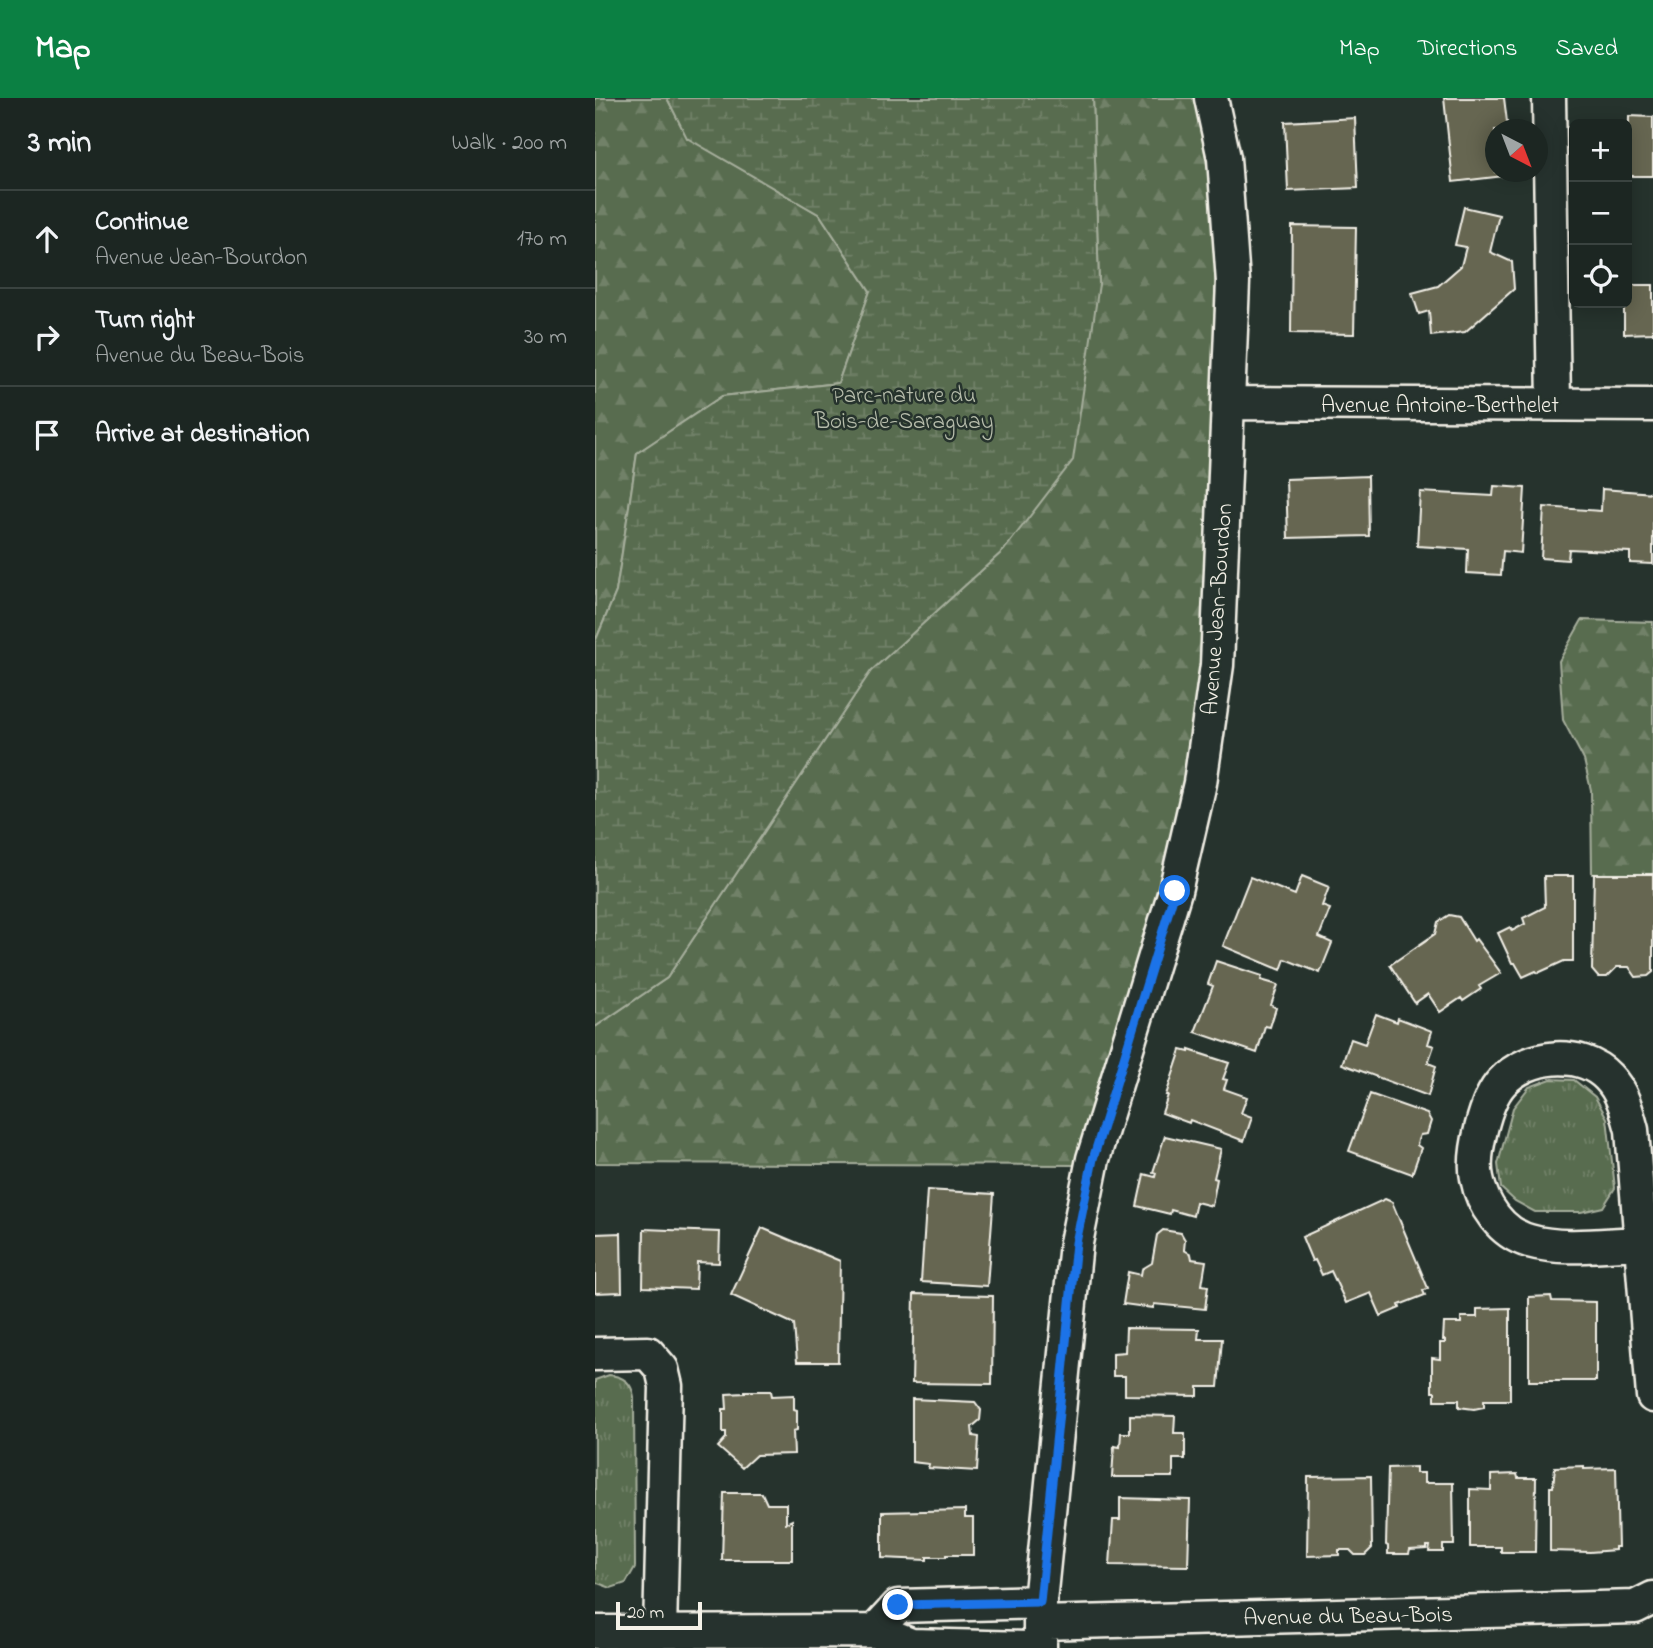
<!DOCTYPE html>
<html lang="en">
<head>
<meta charset="utf-8">
<style>
	:root { --surface:#1c2622; --page:#252e2a; --text:#f1f3f6; --muted:#a0a5a5; --line:#3a4340; --accent:#0b8043 }
	body { margin:0; font-family:"Indie Flower",sans-serif; background:var(--page); color:var(--text) }
	.controls { position:absolute; right:21px; top:21px; display:grid; overflow:hidden; border-radius:10px; box-shadow:0 4px 18px #0003 }
	.controls button { width:63px; height:63px; display:grid; place-items:center; padding:0; border:0; border-bottom:2px solid var(--line); background:var(--surface); color:var(--text); font:35px sans-serif }
	.compass { position:absolute; left:890px; top:21px; width:63px; height:63px; border-radius:50%; background:var(--surface); box-shadow:0 4px 18px #0003; rotate:138deg }
	.scale { position:absolute; left:21px; bottom:18px; width:86px; box-sizing:border-box; padding-left:7px; border:4px solid #f4f1e8; border-top:0; font-size:19px; line-height:24px; white-space:nowrap; color:#f4f1e8; -webkit-text-stroke:5px #26332d; paint-order:stroke }
	.stop { position:absolute; width:21px; height:21px; margin:-16px; border:5px solid #1a73e8; border-radius:50%; background:#fff }
	.stop.end { background:#1a73e8; border-color:#fff; box-shadow:0 2px 7px #0008 }
	.list { margin:0; padding:0; list-style:none }
	h2 { display:flex; justify-content:space-between; align-items:center; height:91px; margin:0; padding:0 28px; font-size:30px }
	h2 small { font-size:23px; font-weight:400; color:var(--muted) }
	.list li { display:grid; grid-template-columns:46px 1fr auto; gap:21px; align-items:center; box-sizing:border-box; height:98px; padding:0 28px; border-top:2px solid var(--line) }
	.list b { display:block; font-size:26px; white-space:nowrap }
	.list p { margin:0; font-size:23px; white-space:nowrap; color:var(--muted) }
	.list em { font-size:23px; font-style:normal; color:var(--muted) }
	.icon { flex:none; width:38px; height:38px; fill:none; stroke:currentColor; stroke-width:2; stroke-linecap:round; stroke-linejoin:round }
	.map { position:relative; flex:none; width:1058px; height:1550px; overflow:hidden }
	header { display:flex; align-items:center; gap:42px; box-sizing:border-box; height:98px; padding:0 35px; background:var(--accent); color:#fff }
	header strong { font-size:33px }
	nav { display:flex; gap:38px; margin-inline-start:auto; font-size:24px }
	main { display:flex }
	aside { flex:1; background:var(--surface) }
	.map>svg:first-child { display:block }
	.grass { fill:url(#grass-tufts); stroke:#a6ae9c; stroke-width:2 }
	.forest { fill:url(#forest-firs); stroke:#a6ae9c; stroke-width:2 }
	.wetland { fill:url(#wetland-marsh); stroke:#a6ae9c; stroke-width:2 }
	.building { fill:#666651; stroke:#f4f1e8; stroke-width:2 }
	.lines { fill:none; stroke-linecap:round; stroke-linejoin:round }
	.street-casing { stroke:#f4f1e8; stroke-width:37 }
	.street { stroke:#26332d; stroke-width:32 }
	.route { stroke:#1a73e8; stroke-width:9 }
	.labels { text-anchor:middle; stroke-width:5; stroke-linejoin:round; paint-order:stroke }
	.park-label { font-size:23px; fill:#b6bcab; stroke:#26332d }
	.street-label { font-size:23px; fill:#f4f1e8; stroke:#26332d }
</style>
</head>
<body>
<header>
<strong>Map</strong>
<nav><a>Map</a><a>Directions</a><a>Saved</a></nav>
</header>
<main>
<aside>
<h2>3 min<small>Walk · 200 m</small></h2>
<ul class="list">
<li><svg class="icon" aria-label="ahead" viewBox="0 0 24 24"><path d="M12 20V5M6 11l6-6 6 6"/></svg><div><b>Continue</b><p>Avenue Jean-Bourdon</p></div><em>170 m</em></li>
<li><svg class="icon" aria-label="right" viewBox="0 0 24 24"><path d="M7 20v-9h11M14 6l5 5-5 5"/></svg><div><b>Turn right</b><p>Avenue du Beau-Bois</p></div><em>30 m</em></li>
<li><svg class="icon" aria-label="arrive" viewBox="0 0 24 24"><path d="M6 21V4h12l-3 4 3 4H6"/></svg><div><b>Arrive at destination</b></div></li>
</ul>
</aside>
<div class="map">
<svg width="1058" height="1550" viewBox="0 0 1058 1550">
	<defs>
		<pattern id="grass-tufts" width="24" height="20" patternUnits="userSpaceOnUse" patternTransform="scale(1.75)"><rect width="24" height="20" fill="#586c4f"/><path d="M3 7l-1-3M5 7V3M7 7l1-3M15 17l-1-3M17 17v-4M19 17l1-3" fill="none" stroke="#718168"/></pattern>
		<pattern id="forest-firs" width="22" height="20" patternUnits="userSpaceOnUse" patternTransform="scale(1.75)"><rect width="22" height="20" fill="#586c4f"/><path d="M5 1l3.5 6h-7zM16 11l3.5 6h-7z" fill="#718168"/></pattern>
		<pattern id="wetland-marsh" width="20" height="14" patternUnits="userSpaceOnUse" patternTransform="scale(1.75)"><rect width="20" height="14" fill="#586c4f"/><path d="M1 5h8M5 5V1M11 12h8M15 12V8" fill="none" stroke="#718168"/></pattern>
	</defs>
	<rect width="100%" height="100%" fill="#26332d"/>
	<filter id="ink" filterUnits="userSpaceOnUse"><feTurbulence type="fractalNoise" baseFrequency=".0143" numOctaves="2"/><feDisplacementMap in="SourceGraphic" scale="14" xChannelSelector="R" yChannelSelector="G"/><feConvolveMatrix kernelMatrix="1 2 1 2 8 2 1 2 1" color-interpolation-filters="sRGB"/></filter>
	<g filter="url(#ink)">
		<path class="grass" d="M956,981L979,982L1000,999L1012,1020L1020,1090L1008,1109L986,1114H940L920,1103L906,1090L903,1066L918,1010L934,989Z
			M14,1277C28,1278 37,1285 39,1299L40,1469L31,1485L16,1490L0,1484V1282Z"/>
		<path class="forest" d="M0,0H72L93,40L225,117L275,193L243,285L127,298L42,355L21,494L0,544Z
			M498,0H601L621,122L616,477L605,588L583,727L481,1067L0,1065V929L72,880L276,572L409,452L504,186Z
			M987,522L1058,524V776H997L996,692L989,662L968,622L964,563Z"/>
		<path class="wetland" d="M72,0H498L504,186L478,362L409,452L276,573L72,880L0,929V544L21,494L42,355L127,298L243,285L275,193L225,117L92,40Z"/>
		<path class="building" d="M849,0H909L913,32H900V74H917V77L858,84Z
			M1034,18L1058,19V78H1033Z
			M760,20L763,90L693,93L690,24Z
			M869,109L904,117L895,154L917,164L919,191L870,234L836,238L834,213L824,216L817,195L843,188L866,168L871,149L860,147Z
			M697,128L761,129L759,236L696,235Z
			M1032,187H1058V235L1029,236V205H1032Z
			M773,378L774,438L693,440L691,381Z
			M899,388L930,390L926,455L908,453L906,477L872,475L873,451L822,448L825,394L898,398Z
			M1007,391L1058,395V466L1035,465V454L974,451L973,462L946,460L949,409L1006,413Z
			M999,776H1058V874L1053,878L1041,879L1034,869H1022L1012,879H1003L997,872Z
			M707,778L734,789L727,808L735,811L724,839L737,845L725,875L690,861L686,872L628,848L655,779L700,797Z
			M949,778H978V863H969L943,875L941,873L928,879L920,865H917L903,835L915,829L917,833L930,826L928,820L950,809Z
			M854,817L864,819L879,843L881,841L906,875L884,888L886,891L868,903L866,900L845,914L833,896L820,905L795,867L840,836L843,824Z
			M621,863L667,878L666,882L683,887L676,907L681,910L675,929L670,928L662,955L600,934L618,888L613,886Z
			M781,916L802,924L803,920L837,933L833,946L839,948L833,965L841,968L833,998L747,966L756,941L770,946Z
			M586,952L594,954V952L634,965L628,981L632,982L629,991L652,999L646,1015L657,1019L649,1043L595,1022L594,1025L567,1015L573,997H571Z
			M775,996L832,1016L836,1023L832,1036L825,1037L823,1042L822,1047L826,1050L817,1076L754,1053Z
			M570,1038L626,1051L619,1080L622,1081L617,1108L601,1104L598,1118L576,1112L575,1116L542,1108L549,1076L560,1079L561,1075L558,1074Z
			M332,1092L399,1096L392,1188L326,1184Z
			M790,1101L797,1104L833,1190L828,1193L830,1197L804,1207L805,1210L786,1218L776,1195L751,1205L736,1173L727,1177L720,1162L717,1163L707,1139Z
			M167,1130L245,1163L243,1264H202L199,1226L136,1197Z
			M49,1131L125,1134L124,1165L102,1164L101,1191L48,1189Z
			M568,1132L586,1135L590,1142L589,1152L596,1156L597,1161L611,1163L607,1187L613,1188L610,1211L559,1206V1210L528,1206L533,1174L546,1177L547,1171L557,1165L562,1137Z
			M26,1135L27,1194L0,1195V1136Z
			M319,1196L398,1198L397,1286L317,1285Z
			M956,1198L957,1203L1001,1204V1283H934V1199Z
			M915,1210V1302H889V1309L879,1311L864,1309V1302H840V1294H837V1260L845,1261V1245H850V1242H848L849,1225H866V1219H882V1211Z
			M531,1230L604,1231L603,1241H627L623,1289H603V1298L530,1297V1278H518V1255L530,1254Z
			M150,1293H176L177,1298L199,1297V1311L202,1312V1332L198,1333L199,1356L161,1357L147,1370L123,1349L131,1340V1334H128V1311H132L131,1296L150,1295Z
			M317,1301L380,1304L386,1312L385,1322L377,1329L378,1338L384,1339L382,1373L333,1370L334,1366L317,1364Z
			M535,1317L580,1318L579,1335H590V1361H578V1379H517L519,1348L525,1349L526,1335H535Z
			M989,1368V1371L1021,1370L1023,1449H1020V1452L995,1454L955,1453V1389H958L960,1369Z
			M821,1369V1375H829V1385H858L859,1447H848V1454H834L835,1448H832V1451L815,1452L814,1456H793V1448L791,1447L793,1370Z
			M922,1376L923,1380H941L940,1454H906V1449H875V1391L896,1392V1377Z
			M776,1378L777,1450L770,1457H760L755,1452H744V1457L712,1458L713,1379Z
			M129,1395H167L172,1406H191V1425L197,1422V1462H127Z
			M525,1400L595,1402L593,1468L515,1467L518,1422H525Z
			M370,1412V1420H378V1457H351V1459H332V1462L287,1460V1414Z"/>
		<g class="lines">
			<g class="street-casing">
				<path id="street" d="M954,0L959,306
					M633,305L1058,307
					M1046,1145C1010,1146 969,1153 934,1143C906,1135 887,1107 882,1080C877,1057 890,1002 907,984C933,956 986,951 1013,979C1027,993 1032,1013 1037,1032L1058,1298
					M0,1256L53,1255L67,1271L71,1288L65,1534
					M445,1525L1040,1509L1058,1500
					M280,1533L303,1508L445,1504
					M0,1534L280,1533L316,1547L435,1550
					M445,1550V1504L481,1145L498,1061L580,793L605,685L622,567L638,184L629,60L616,0"/>
			</g>
			<use href="#street" class="street"/>
		</g>
	</g>
	<g class="lines" filter="url(#ink)">
		<path class="route" d="M303,1507L445,1504L481,1145L498,1061L580,793"/>
	</g>
	<g class="labels">
		<g class="park-label">
			<text x="309" y="304">Parc-nature du<tspan x="309" dy="26">Bois-de-Saraguay</tspan></text>
		</g>
		<g class="street-label">
			<text x="845" y="314">Avenue Antoine-Berthelet</text>
			<text transform="translate(621 511) rotate(-86)" y="8">Avenue Jean-Bourdon</text>
			<text transform="translate(753 1517) rotate(-1)" y="8">Avenue du Beau-Bois</text>
		</g>
	</g>
</svg>
<div class="controls">
<button>+</button>
<button>−</button>
<button><svg class="icon" aria-label="locate" viewBox="0 0 24 24"><circle cx="12" cy="12" r="6"/><path d="M12 2v4M12 18v4M2 12h4M18 12h4"/></svg></button>
</div>
<svg class="compass" viewBox="-18 -18 36 36"><path d="M0-13l5 13h-10z" fill="#e53935"/><path d="M0 13l5-13h-10z" fill="#a0a5a5"/></svg>
<div class="scale">20 m</div>
<div class="stop" style="left:580px;top:793px"></div>
<div class="stop end" style="left:303px;top:1507px"></div>
</div>
</main>
</body>
</html>
